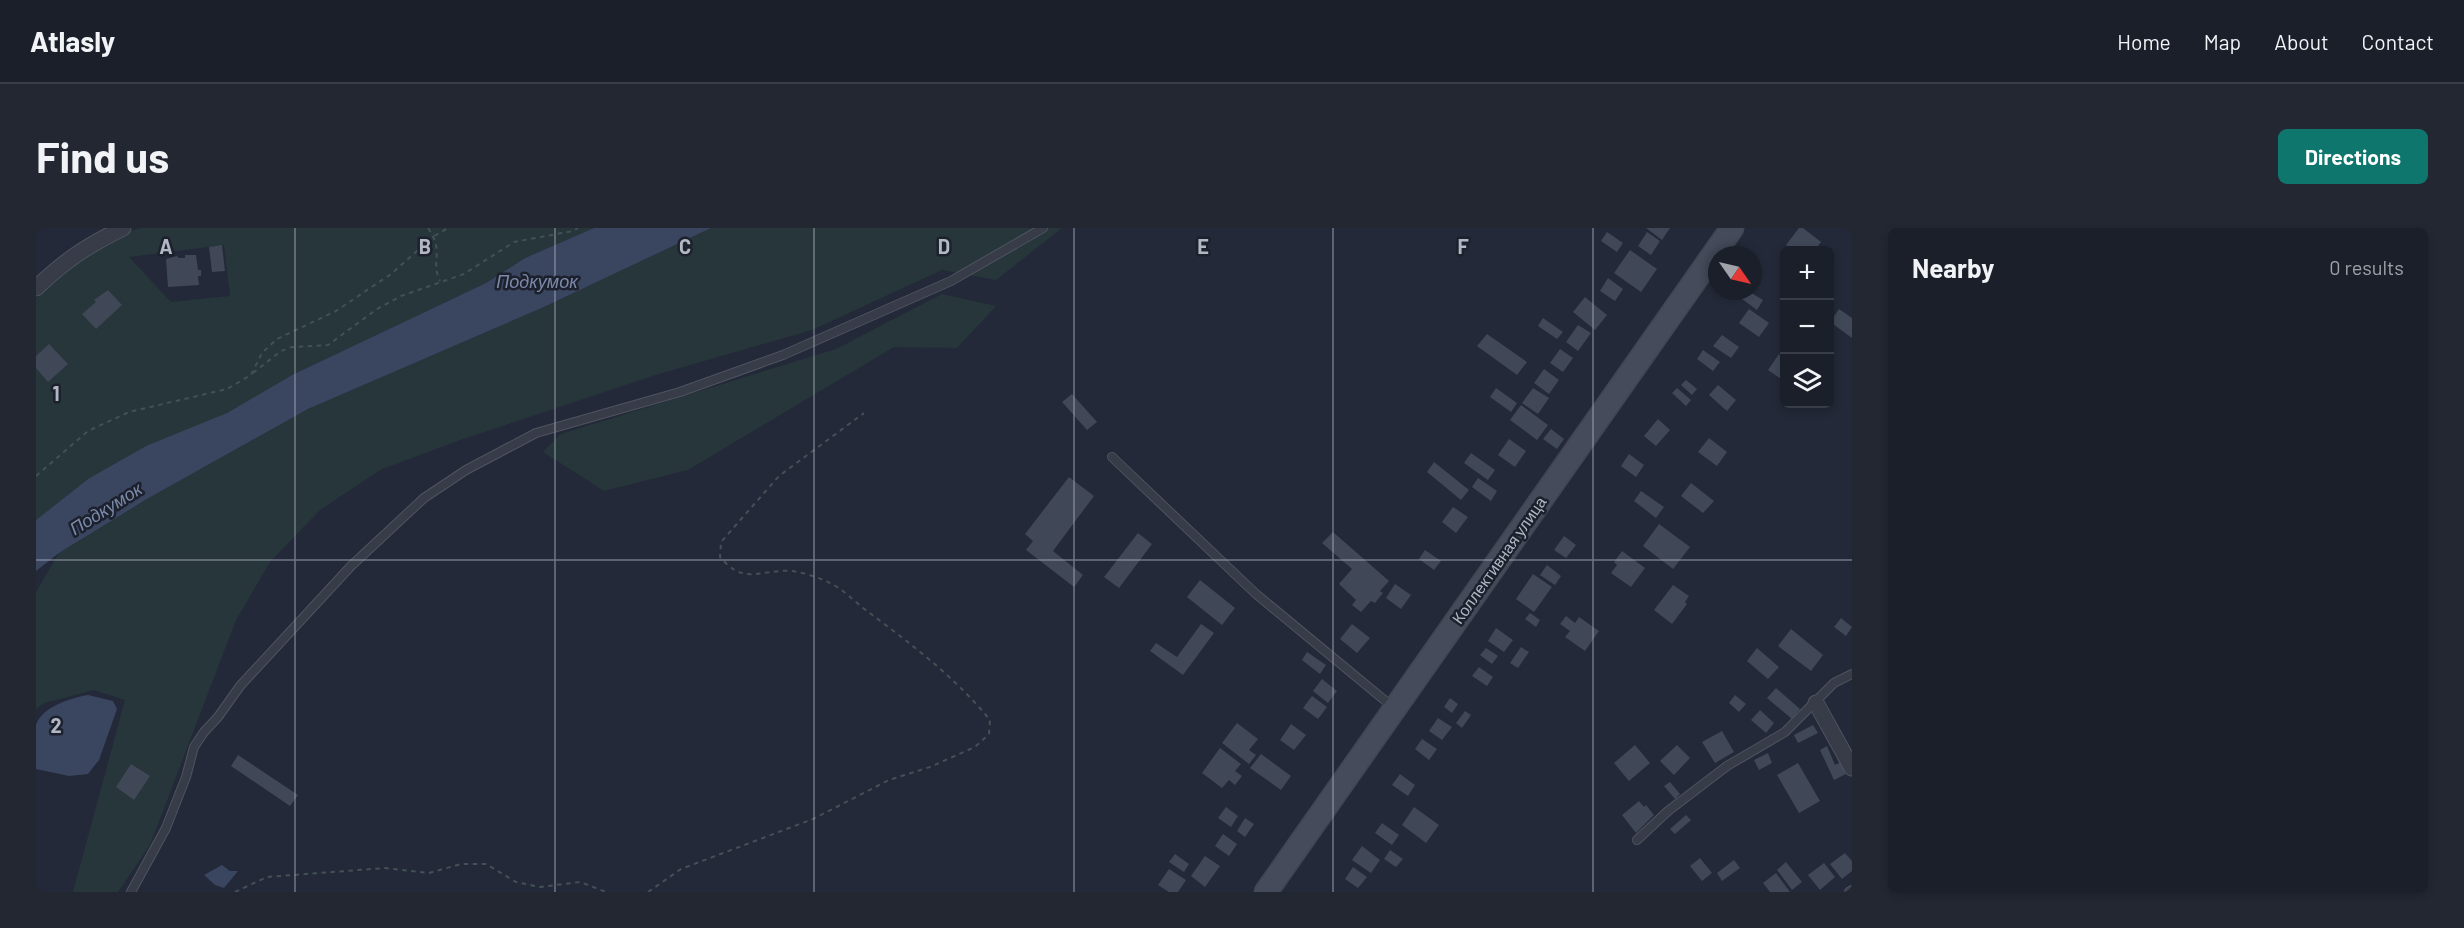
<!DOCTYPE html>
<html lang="en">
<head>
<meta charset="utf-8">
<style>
	:root { --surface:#1a1f2a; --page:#232732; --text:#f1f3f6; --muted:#9fa2a8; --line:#383d47; --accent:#0f766e }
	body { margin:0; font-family:Barlow,sans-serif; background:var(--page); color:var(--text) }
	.controls { position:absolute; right:18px; top:18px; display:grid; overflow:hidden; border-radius:9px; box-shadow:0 3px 9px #0003 }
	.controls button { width:54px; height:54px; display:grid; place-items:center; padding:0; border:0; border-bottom:2px solid var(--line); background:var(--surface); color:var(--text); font:30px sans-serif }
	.compass { position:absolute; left:1672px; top:18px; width:54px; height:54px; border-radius:50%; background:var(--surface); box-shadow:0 3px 9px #0003; rotate:124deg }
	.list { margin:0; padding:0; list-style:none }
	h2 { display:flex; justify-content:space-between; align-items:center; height:78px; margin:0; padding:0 24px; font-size:26px }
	h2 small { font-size:20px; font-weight:400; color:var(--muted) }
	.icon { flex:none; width:33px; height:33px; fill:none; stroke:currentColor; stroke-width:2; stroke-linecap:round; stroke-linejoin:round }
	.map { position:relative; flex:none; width:1816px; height:664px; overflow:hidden; border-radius:9px }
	header { display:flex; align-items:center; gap:36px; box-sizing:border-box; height:84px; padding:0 30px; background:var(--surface); border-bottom:2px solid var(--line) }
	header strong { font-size:28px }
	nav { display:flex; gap:33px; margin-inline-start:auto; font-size:21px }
	.intro { display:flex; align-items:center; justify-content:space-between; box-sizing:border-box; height:144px; padding:0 36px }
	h1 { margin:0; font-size:42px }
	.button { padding:15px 27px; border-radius:9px; background:var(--accent); color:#fff; font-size:21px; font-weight:700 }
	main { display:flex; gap:36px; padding:0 36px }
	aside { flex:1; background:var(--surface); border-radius:9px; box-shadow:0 3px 9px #0003 }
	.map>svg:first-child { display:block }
	.green { fill:#26363a; fill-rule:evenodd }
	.water { fill:#3a4560 }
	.building { fill:#404757 }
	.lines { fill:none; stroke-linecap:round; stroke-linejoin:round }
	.lane-casing { stroke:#4f5460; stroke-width:10 }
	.street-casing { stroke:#4f5460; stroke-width:17 }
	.secondary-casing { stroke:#404551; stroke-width:25 }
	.path { stroke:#435156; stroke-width:2; stroke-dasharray:4.5 4.5; stroke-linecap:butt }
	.lane { stroke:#373c48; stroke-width:8 }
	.street { stroke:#373c48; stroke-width:15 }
	.secondary { stroke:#454b5b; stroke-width:22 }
	.grid { fill:none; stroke:#b2b7c4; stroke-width:1.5; stroke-opacity:0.55 }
	.labels { text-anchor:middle; stroke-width:5; stroke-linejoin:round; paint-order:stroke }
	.street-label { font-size:16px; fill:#b2b7c4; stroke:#1c212d }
	.water-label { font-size:18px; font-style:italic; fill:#7c8aaa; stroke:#1c212d }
	.grid-label { font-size:20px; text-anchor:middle; font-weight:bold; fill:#b2b7c4; stroke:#1c212d; stroke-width:5; stroke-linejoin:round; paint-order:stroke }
</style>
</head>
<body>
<header>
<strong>Atlasly</strong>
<nav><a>Home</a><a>Map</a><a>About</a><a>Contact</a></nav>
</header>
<div class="intro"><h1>Find us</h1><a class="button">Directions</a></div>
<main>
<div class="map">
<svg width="1816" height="664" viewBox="0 0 1816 664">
	<rect width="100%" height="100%" fill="#232938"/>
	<path class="green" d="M105,0H558L489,30L450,55L256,147L191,185L52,251L0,292V71L59,20L79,8ZM188,17L194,68L135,74L93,29Z
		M675,0H1026L960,52L906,42L776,102L623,146L427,211L346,241L284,282L234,334L200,392L114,617L82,664H37L89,472L58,462L8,475L0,481V364L23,325L111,271L272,181L508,79Z
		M906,66L960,78L921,120L858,119L652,242L568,263L507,224L525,206L800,121Z"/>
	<path class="water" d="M558,0H675L508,79L272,181L111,271L23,325L0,343V292L52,251L110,218L191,185L256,147L450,55L489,30Z
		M52,467L77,473L81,481L63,532L52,546L33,548L0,541C0,528 0,509 0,497C6,478 36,470 52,467Z
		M186,637L194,643H202L188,660L179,657L168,647Z"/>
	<path class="building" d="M1610,0H1634L1626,12Z
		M1763,0H1767L1785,14L1779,22H1757L1750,17Z
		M1571,4L1587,15L1581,24L1565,13Z
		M1611,4L1624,13L1615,27L1602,18Z
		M186,17L189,43L176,44L173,19Z
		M1594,22L1621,41L1605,64L1578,45Z
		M149,27H160L162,42H165V48H162L163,57L132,59L130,31L141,28L143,30H149Z
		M1572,50L1587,61L1579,73L1564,63Z
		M72,62L86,77L60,101L46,86L60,74L58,72Z
		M1712,63L1727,72L1721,82L1706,71Z
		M1549,69L1571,87L1559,102L1537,84Z
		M1713,81L1733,95L1723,109L1703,95Z
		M1803,81L1816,90V110L1794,94Z
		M1507,90L1527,104L1521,111L1502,98Z
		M1542,97L1555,105L1542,123L1530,114Z
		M1451,106L1491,134L1481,147L1441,118Z
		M1686,107L1703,119L1695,130L1677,118Z
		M13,116L32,136L12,154L0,140V128Z
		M1524,121L1537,130L1527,144L1514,135Z
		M1667,122L1684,134L1677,143L1661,131Z
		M1743,126L1748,130V153L1732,142Z
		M1508,141L1523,152L1513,166L1498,155Z
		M1650,152L1661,161L1656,167L1645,157Z
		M1682,157L1700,172L1691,183L1673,167Z
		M1460,160L1481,175L1475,184L1454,169Z
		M1497,160L1513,170L1502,186L1486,175Z
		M1641,160L1655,172L1650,178L1636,165Z
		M1036,166L1061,194L1051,202L1026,174Z
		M1485,177L1512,197L1501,212L1474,192Z
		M1622,191L1634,202L1620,218L1608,208Z
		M1515,201L1528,211L1521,221L1507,211Z
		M1673,210L1691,224L1681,238L1662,224Z
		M1473,211L1490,223L1479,239L1462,227Z
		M1435,225L1459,242L1452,252L1428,235Z
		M1593,226L1608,237L1600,249L1585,238Z
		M1398,234L1433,262L1425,272L1391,244Z
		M1033,249L1058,268L1017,323L1047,347L1038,359L990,322L997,313L989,306Z
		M1442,250L1461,263L1455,273L1436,259Z
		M1655,255L1678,273L1667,285L1645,268Z
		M1605,263L1628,279L1620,290L1598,273Z
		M1417,279L1432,289L1420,305L1406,294Z
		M1623,296L1654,319L1637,341L1607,318Z
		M1297,304L1353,353L1344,363L1347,365L1339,375L1335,373L1325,384L1316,377L1320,372L1303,356L1316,341L1286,315Z
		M1102,305L1116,316L1083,360L1068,349Z
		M1528,308L1540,317L1530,330L1518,322Z
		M1389,322L1405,333L1398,342L1383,331Z
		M1586,323L1609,340L1595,359L1575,345L1581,337L1578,334Z
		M1511,337L1525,348L1519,357L1504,347Z
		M1497,346L1516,359L1498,384L1480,371Z
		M1164,352L1199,380L1186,397L1151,369Z
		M1359,356L1375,367L1365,381L1350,370Z
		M1637,357L1653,368L1649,374L1651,376L1636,396L1618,382Z
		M1494,385L1504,392L1500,399L1489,391Z
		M1530,388L1539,395L1543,389L1563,403L1549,423L1529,409L1534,403L1524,396Z
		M1805,390L1816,399L1810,408L1798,399Z
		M1165,396L1178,405L1147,447L1114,423L1120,415L1141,429Z
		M1316,396L1334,410L1321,425L1304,411Z
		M1460,400L1477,412L1468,424L1452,413Z
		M1755,401L1787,427L1775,443L1742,418Z
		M1485,419L1493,424L1482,440L1474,435Z
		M1450,420L1462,428L1456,436L1444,427Z
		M1721,420L1743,439L1732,451L1711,433Z
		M1271,424L1290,437L1284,446L1266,432Z
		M1443,439L1457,449L1451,458L1436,448Z
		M1286,451L1301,463L1292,475L1277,463Z
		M1740,460L1764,481L1756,491L1731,470Z
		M1699,467L1710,476L1703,484L1693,475Z
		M1276,468L1291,479L1282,491L1267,480Z
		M1414,470L1422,476L1416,485L1408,479Z
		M1724,482L1738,495L1730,505L1715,492Z
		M1429,483L1435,487L1426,500L1420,495Z
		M1402,490L1416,499L1406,512L1393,503Z
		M1201,495L1222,511L1213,522L1220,527L1213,536L1186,515Z
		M1255,496L1270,507L1258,522L1244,512Z
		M1777,497L1782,505L1762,515L1758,507Z
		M1686,503L1698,524L1679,535L1666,514Z
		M1386,511L1401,521L1393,532L1379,521Z
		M1599,517L1614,535L1593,553L1578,535Z
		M1641,517L1654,530L1638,547L1624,533Z
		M1791,518L1799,537L1805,534L1810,546L1798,552L1784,522Z
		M1184,520L1205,536L1199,543L1206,548L1199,557L1193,552L1186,560L1166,545Z
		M1732,525L1736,535L1723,542L1718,532Z
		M1225,526L1255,548L1245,562L1214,540Z
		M202,527L262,567L254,578L195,538Z
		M1762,535L1784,573L1763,585L1741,547Z
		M95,536L114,548L98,572L80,559Z
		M1364,546L1379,557L1372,568L1356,557Z
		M1634,554L1644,566L1639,571L1628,558Z
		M1603,573L1608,579L1610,577L1618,587L1600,605L1586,587Z
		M1190,579L1202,588L1195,599L1182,590Z
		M1378,579L1403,597L1390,615L1366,597Z
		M1650,587L1655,592L1639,606L1634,601Z
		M1209,590L1218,596L1209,609L1201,603Z
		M1346,595L1363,607L1356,617L1339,605Z
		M1187,606L1201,616L1193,628L1179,618Z
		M1326,618L1344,632L1335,645L1316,632Z
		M1354,622L1367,631L1360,639L1348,631Z
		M1809,625L1816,633V643L1806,651L1794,636Z
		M1139,626L1153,636L1148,644L1133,634Z
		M1169,628L1184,638L1169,659L1155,648Z
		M1664,630L1676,645L1666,653L1654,638Z
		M1698,632L1704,640L1686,653L1681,645Z
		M1750,634L1766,654L1756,662L1741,642Z
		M1788,635L1799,649L1784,662L1772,647Z
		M1317,639L1331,649L1322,660L1309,651Z
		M1133,641L1150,652L1142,664H1133L1122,657Z
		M1740,645L1754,664H1734L1727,655Z"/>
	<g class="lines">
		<g class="lane-casing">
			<path id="lane" d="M1076,229L1220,366L1358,480
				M1601,612L1632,583L1691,538L1749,504L1798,455L1816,446
				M95,664L130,600L150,549L158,519L168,504L182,489L204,458L315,338L388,270L430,242L500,205L644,164L747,127L915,53L1007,0
				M1813,664L1816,662"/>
		</g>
		<g class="street-casing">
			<path id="street" d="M0,60C31,31 49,19 87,0
				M1780,475L1816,540"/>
		</g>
		<g class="secondary-casing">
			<path id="secondary" d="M1230,664L1696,0"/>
		</g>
		<path class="path" d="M392,0C409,24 394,33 404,53
			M217,145L245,123L256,119L292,117L341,81L365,68L428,46L478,14L537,3L542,0
			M0,248L52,203L93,184L191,161L215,147L226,125L241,111L300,83L355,46L398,8L412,0
			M199,664L231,649L349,640L393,645L425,636H450L480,654L504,659L544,654L570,664
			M612,664L645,641L777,591L853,552L894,539L939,519L953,506L954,492C920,450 874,415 831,383C819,374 807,361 794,355C782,349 759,341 745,343C716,345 706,354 684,329L685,314L743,248L828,185"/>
		<use href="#lane" class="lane"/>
		<use href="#street" class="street"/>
		<use href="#secondary" class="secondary"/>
	</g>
	<path class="grid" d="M259,0V664M519,0V664M778,0V664M1038,0V664M1297,0V664M1557,0V664M0,332H1816"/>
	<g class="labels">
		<g class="street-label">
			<text transform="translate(1463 332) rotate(-55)" y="6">Коллективная улица</text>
		</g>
		<g class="water-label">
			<text x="501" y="60">Подкумок</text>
			<text transform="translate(70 281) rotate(-32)" y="6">Подкумок</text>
		</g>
	</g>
	<g class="grid-label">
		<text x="130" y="26">A</text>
		<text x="389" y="26">B</text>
		<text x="649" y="26">C</text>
		<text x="908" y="26">D</text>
		<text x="1167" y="26">E</text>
		<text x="1427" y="26">F</text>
		<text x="20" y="173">1</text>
		<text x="20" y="505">2</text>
	</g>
</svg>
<div class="controls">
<button>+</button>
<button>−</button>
<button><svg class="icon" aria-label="layers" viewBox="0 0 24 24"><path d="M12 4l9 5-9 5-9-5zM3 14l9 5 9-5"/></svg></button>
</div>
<svg class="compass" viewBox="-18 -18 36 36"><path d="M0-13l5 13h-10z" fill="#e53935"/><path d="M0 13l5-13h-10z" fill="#9fa2a8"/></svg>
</div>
<aside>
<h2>Nearby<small>0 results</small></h2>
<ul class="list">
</ul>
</aside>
</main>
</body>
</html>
